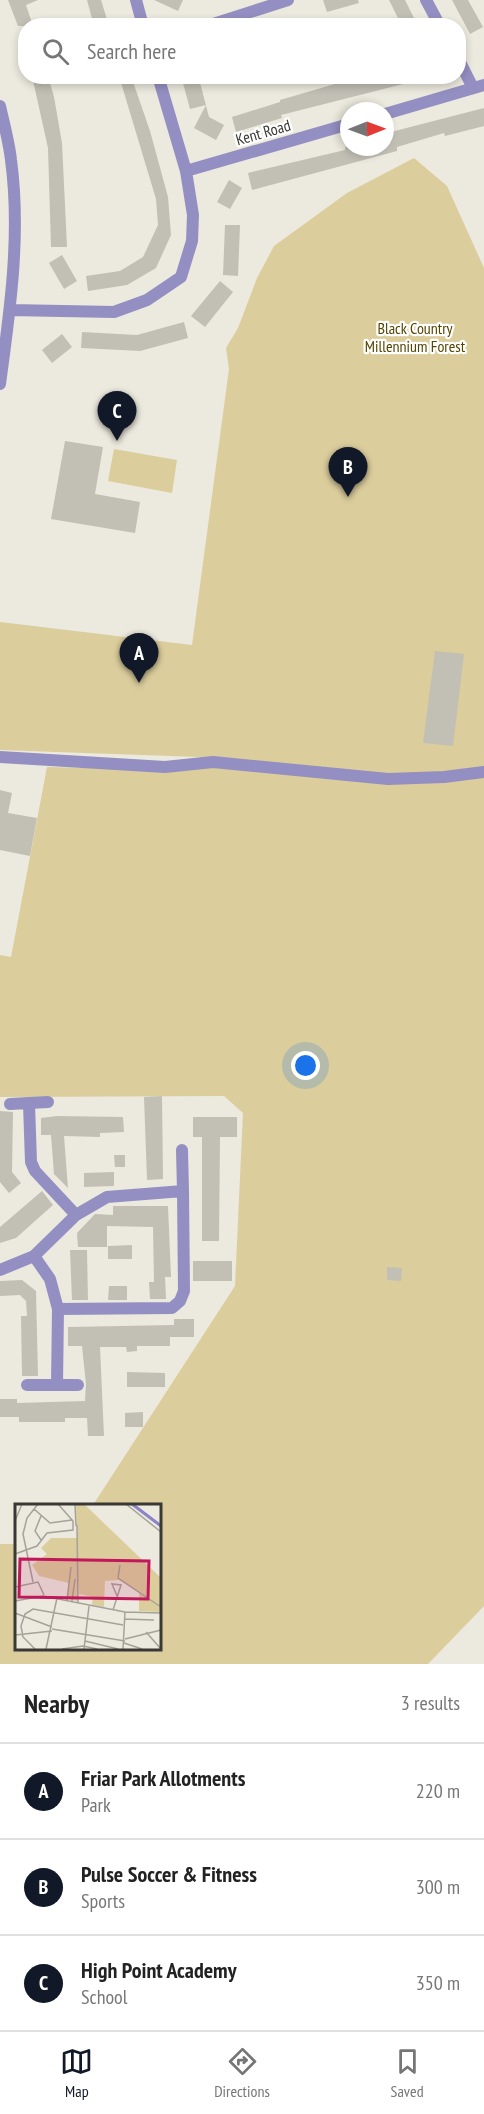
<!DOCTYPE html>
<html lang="en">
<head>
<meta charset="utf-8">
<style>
	:root { --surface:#fff; --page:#f2f2f2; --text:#222; --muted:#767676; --line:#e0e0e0; --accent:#111827 }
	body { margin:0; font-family:"PT Sans Narrow",sans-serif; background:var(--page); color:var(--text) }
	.compass { position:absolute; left:340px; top:102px; width:54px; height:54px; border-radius:50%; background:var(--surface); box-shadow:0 3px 9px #0003; rotate:89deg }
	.you { position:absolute; left:306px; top:1066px; width:21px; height:21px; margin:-15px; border:4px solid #fff; border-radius:50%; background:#1a73e8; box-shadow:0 0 0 9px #1a73e833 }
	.badge { display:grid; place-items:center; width:39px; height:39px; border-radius:50%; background:var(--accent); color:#fff; font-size:20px; font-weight:700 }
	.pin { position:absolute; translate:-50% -50px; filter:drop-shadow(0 2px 3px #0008) }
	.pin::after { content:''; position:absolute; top:32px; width:21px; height:18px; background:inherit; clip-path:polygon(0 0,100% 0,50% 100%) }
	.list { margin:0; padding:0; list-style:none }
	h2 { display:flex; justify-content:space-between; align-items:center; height:78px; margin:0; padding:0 24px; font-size:26px }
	h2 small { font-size:20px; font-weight:400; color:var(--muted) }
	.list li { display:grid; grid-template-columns:39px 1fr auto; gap:18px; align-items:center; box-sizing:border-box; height:96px; padding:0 24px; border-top:2px solid var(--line) }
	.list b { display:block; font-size:22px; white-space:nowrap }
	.list p { margin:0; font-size:20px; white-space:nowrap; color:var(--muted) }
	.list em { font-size:20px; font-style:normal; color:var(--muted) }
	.icon { flex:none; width:33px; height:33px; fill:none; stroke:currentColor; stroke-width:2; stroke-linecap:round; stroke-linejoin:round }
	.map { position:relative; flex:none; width:484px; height:1664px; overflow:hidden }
	.search { position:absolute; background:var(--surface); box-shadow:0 3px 9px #0003; left:18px; right:18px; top:18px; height:66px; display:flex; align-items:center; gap:15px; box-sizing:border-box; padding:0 21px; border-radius:24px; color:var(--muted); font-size:22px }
	.sheet { height:366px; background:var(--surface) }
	nav { display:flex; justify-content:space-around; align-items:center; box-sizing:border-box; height:84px; border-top:2px solid var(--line); background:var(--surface); font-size:16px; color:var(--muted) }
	nav a { display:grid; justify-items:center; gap:3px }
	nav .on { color:var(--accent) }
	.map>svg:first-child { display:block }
	.green { fill:#dbcd9c }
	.building { fill:#c2bfb5 }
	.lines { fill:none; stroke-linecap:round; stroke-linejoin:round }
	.minor { stroke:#948fc2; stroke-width:12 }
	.labels { text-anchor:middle; stroke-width:4.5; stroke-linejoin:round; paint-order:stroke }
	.street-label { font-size:16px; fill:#3a3834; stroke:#fff }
	.park-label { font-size:16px; fill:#540; stroke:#fff }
	.inset-river { fill:none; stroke:#8b82ca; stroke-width:3 }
	.inset-road { fill:none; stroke:#a5a29a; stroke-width:1.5 }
	.view { fill:#c2185b; fill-opacity:0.15; stroke:#c2185b; stroke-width:3 }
	.inset-edge { fill:none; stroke:#3a3834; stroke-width:3 }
</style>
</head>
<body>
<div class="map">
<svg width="484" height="1664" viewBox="0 0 484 1664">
	<rect width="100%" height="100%" fill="#ece9de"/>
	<path class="green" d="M414,158L447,186L484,268V769L386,776L198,757L0,750V622L192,645L229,369L226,348L238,328L257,278L274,246L347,193Z
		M114,449L177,460L172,493L108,481Z
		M47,767L180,770L214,767L387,782L484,775V1606L428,1664H0V1544H16V1648H159V1505H93L235,1286L243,1113L224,1096L0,1097V955L11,957Z"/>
	<path class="building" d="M8,0H38L26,5L33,26H18Z
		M87,0H101L109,26H94Z
		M154,0H183L178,11Z
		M323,0H358L359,3L327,12Z
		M389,0H405L418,26H402Z
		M452,0H468L483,27L470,34Z
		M32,76H48L54,97L62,143L67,247H51L48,148Z
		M119,76H131L150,131L168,197L171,235L156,268L127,285L88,291L86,276L120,271L143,257L158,225L156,199Z
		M362,76H419V80L281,115L282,118L236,132L232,117L280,102V100Z
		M199,79L209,117L224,125L216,140L194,128L206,105L190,109L183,83Z
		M484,108V126L445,136L444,133L397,147V151L252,190L248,173L345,150V147H385V137L392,136L391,132Z
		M229,180L242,188L230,209L217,202Z
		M225,225H240L238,276L223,275Z
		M62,255L77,281L64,289L49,263Z
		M220,281L233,292L205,327L191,316Z
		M184,322L188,338L140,351L81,348L82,332L137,335Z
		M62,334L72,347L52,363L42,350Z
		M65,441L103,447L95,494L140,502L135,533L51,519Z
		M435,651L464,654L453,746L423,743Z
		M0,790L12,793L8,813L37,818L30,856L0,850Z
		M162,1096L163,1179L147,1180L144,1097Z
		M0,1111L13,1112L12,1172L21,1183L9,1193L0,1182Z
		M57,1116L123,1117L124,1132L100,1133V1137L64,1136L68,1188L54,1174L51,1135H41V1118Z
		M193,1117H237V1137H220L219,1241H202V1137H193Z
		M114,1155H125V1167H115Z
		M114,1172V1186L84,1187V1173Z
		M42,1191L53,1205L16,1238L0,1243V1227Z
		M113,1206H168L171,1277H165L166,1299H150L149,1282H154L153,1227L107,1226V1247H78L77,1233L95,1214L113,1215Z
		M132,1245V1259H108V1246Z
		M70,1250H87L88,1300H72Z
		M193,1261H232V1281H193Z
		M387,1267L402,1268L401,1281L387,1280Z
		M22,1280L36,1291L38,1376H22L21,1316H27L26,1301L20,1295L0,1296V1281Z
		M109,1286H127V1300H108Z
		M174,1319H194V1337H170V1346H137V1351L127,1352L126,1347H100L104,1436H88L87,1418H65V1422H19V1417H0V1399H17V1403L85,1401L86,1384L82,1346H68V1327L174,1325Z
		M127,1372L165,1373V1387H127Z
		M143,1412V1427H125V1413Z"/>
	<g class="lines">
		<path class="minor" d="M136,0L143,26
			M426,0L440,26
			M207,26L288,0
			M458,58L473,88
			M0,106C4,124 9,142 11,160C21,234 10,311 0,384
			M385,114L484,85
			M186,171L349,124
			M10,310L114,312L147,300L181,277L192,241L193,215L186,171L158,76
			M0,757L165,767L213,762L388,779L444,777L484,772
			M10,1104L48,1102
			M29,1104L31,1162L35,1171L76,1215
			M182,1150L183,1191
			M0,1270L34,1256L76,1215L107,1197L183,1191L184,1291L180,1301L172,1308L58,1309L50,1279L34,1256
			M27,1385H78
			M57,1385L58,1309"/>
	</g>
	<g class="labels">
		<g class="street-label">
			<text transform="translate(263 132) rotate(-16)" y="6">Kent Road</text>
		</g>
		<g class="park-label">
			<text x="415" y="334">Black Country<tspan x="415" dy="18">Millennium Forest</tspan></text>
		</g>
	</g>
	<g transform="translate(15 1504)">
		<rect width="146" height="146" fill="#ece9de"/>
		<path d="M61,0H69L145,73V108L124,107V89L104,76L90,77L89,103L77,101L78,93L64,90V78L62,97L52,95L54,79L24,72L17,61L32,50L26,44L36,34H62Z" fill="#dbcd9c"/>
		<path class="inset-river" d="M117,0L146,22"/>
		<path class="inset-road" d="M60,0L61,22M111,0L146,28M19,5L35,19L57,16M0,17L7,0M62,21L63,99M26,36L20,27L26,12M0,50L22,42L32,29L58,26V17L43,0M105,61L103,74L146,103M18,78L8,30L12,14L23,0M0,83L23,78L29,91M52,96L56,63M0,97L28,92L110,108L146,109M57,97L60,75M98,106L106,81L97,80L102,92M0,109L37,123M109,115L139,116M37,125L110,137M131,128L146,145M0,131L37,127M110,135L146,126M70,137L103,145M109,139L127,145M20,145L8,133L6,122L10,110L18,105L108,121M31,145L42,94M47,145L68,142L82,145M69,145L74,102M108,145L110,108"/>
		<path class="view" d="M5,55L134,57L133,95L4,93Z"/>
		<rect width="146" height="146" class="inset-edge"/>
	</g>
</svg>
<svg class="compass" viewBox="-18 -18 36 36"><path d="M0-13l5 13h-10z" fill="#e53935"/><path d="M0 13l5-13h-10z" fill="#767676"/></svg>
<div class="you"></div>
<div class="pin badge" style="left:139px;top:683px">A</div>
<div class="pin badge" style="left:348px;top:497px">B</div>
<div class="pin badge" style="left:117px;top:441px">C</div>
<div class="search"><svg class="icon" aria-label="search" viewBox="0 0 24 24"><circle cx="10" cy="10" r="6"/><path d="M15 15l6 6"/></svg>Search here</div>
</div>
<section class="sheet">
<h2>Nearby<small>3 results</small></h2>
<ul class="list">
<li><span class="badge">A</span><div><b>Friar Park Allotments</b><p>Park</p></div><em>220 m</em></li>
<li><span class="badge">B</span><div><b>Pulse Soccer &amp; Fitness</b><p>Sports</p></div><em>300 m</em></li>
<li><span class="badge">C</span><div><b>High Point Academy</b><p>School</p></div><em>350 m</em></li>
</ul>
</section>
<nav>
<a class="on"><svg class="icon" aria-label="map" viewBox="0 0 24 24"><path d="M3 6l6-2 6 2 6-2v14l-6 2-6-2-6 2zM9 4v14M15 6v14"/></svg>Map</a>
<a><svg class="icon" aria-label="directions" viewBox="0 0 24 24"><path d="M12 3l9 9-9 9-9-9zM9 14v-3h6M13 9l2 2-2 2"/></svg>Directions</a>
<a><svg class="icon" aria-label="saved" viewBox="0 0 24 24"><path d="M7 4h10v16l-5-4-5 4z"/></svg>Saved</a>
</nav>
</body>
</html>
